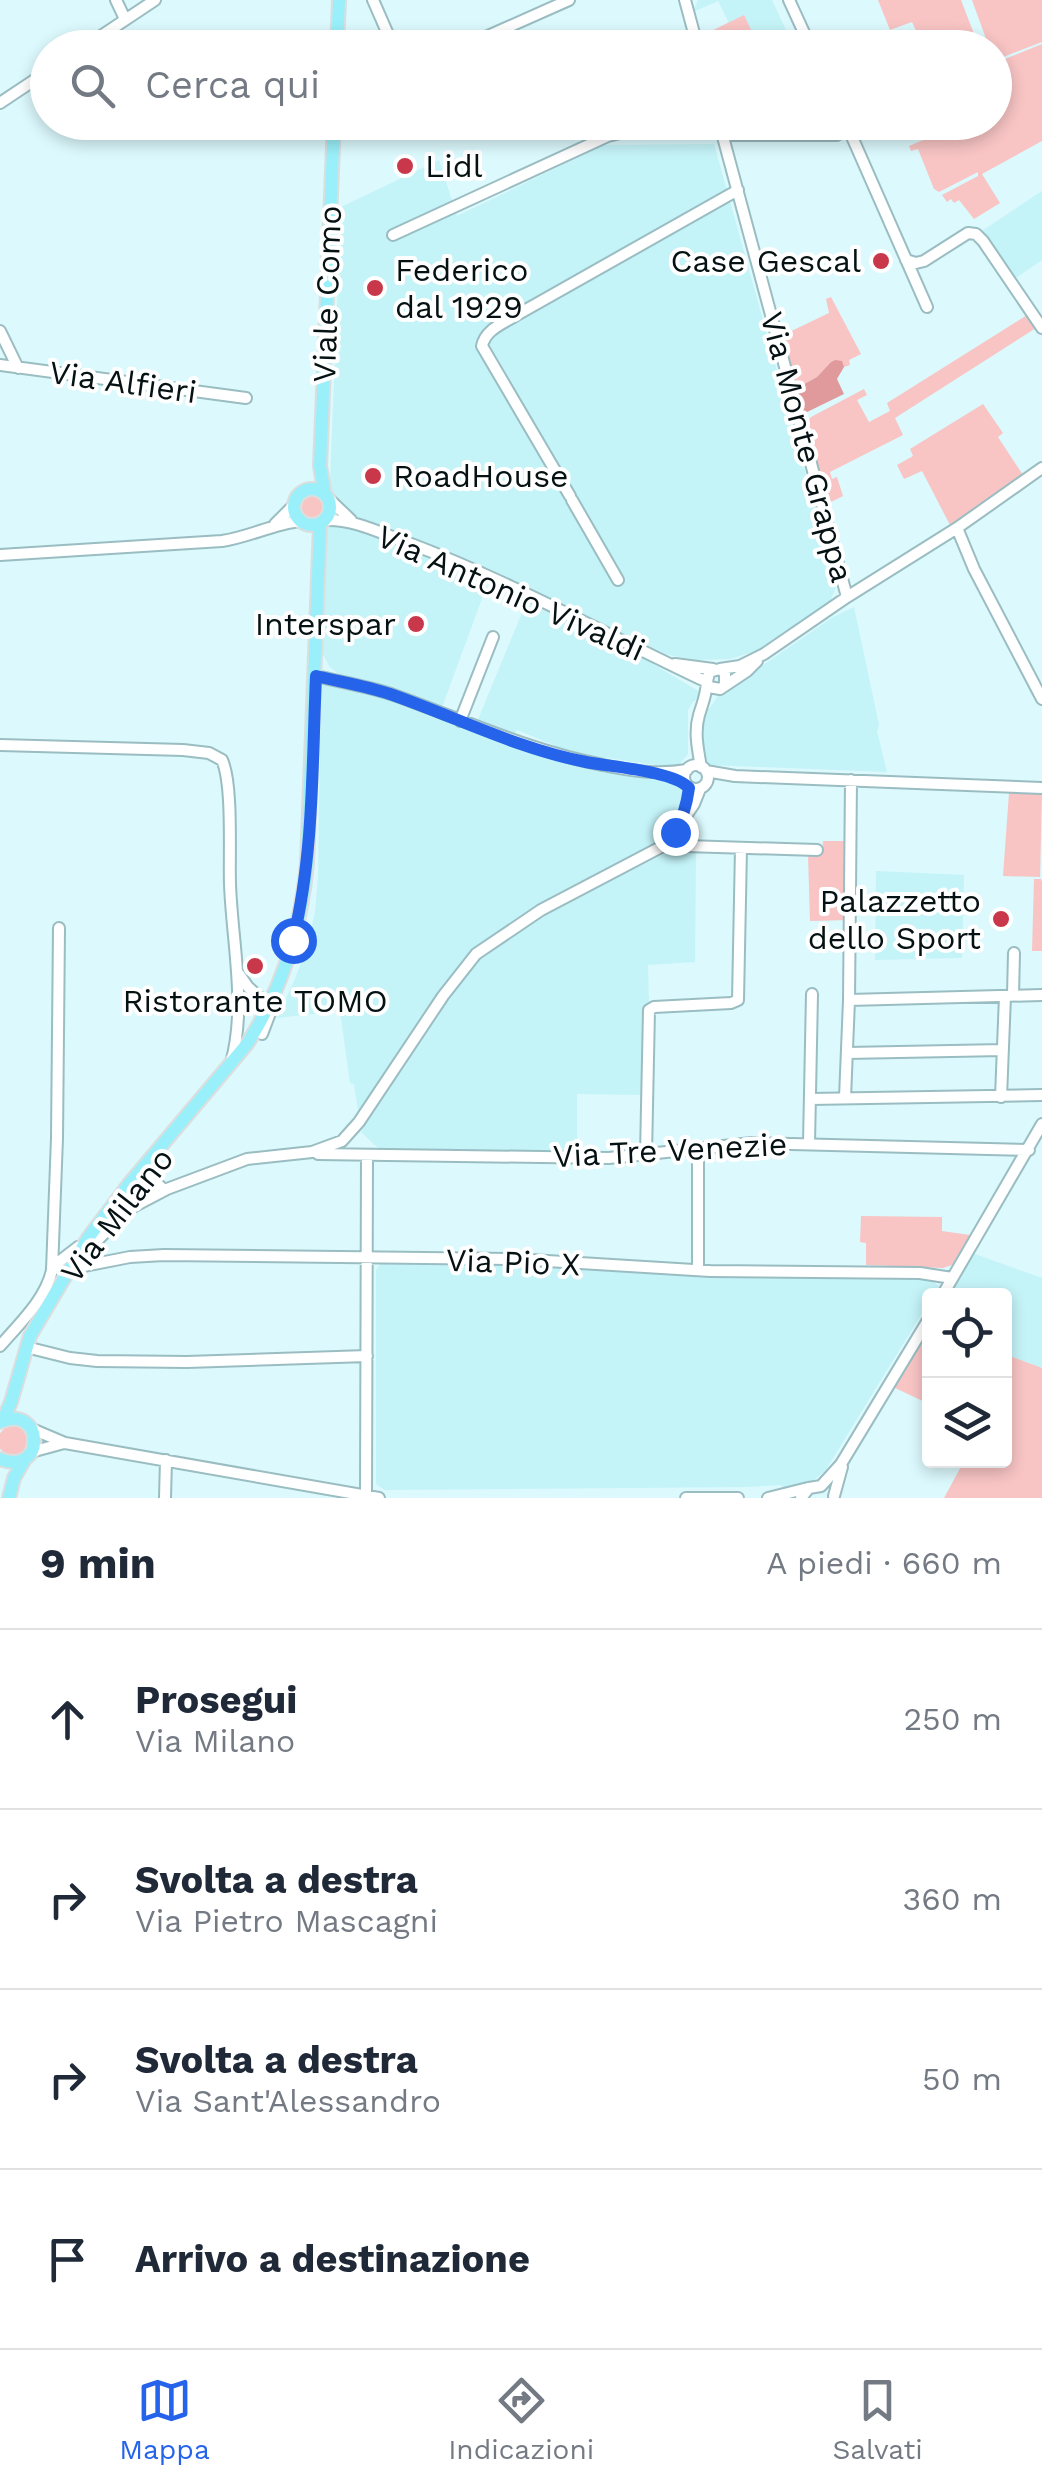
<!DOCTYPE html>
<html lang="it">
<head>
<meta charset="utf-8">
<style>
	:root { --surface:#fff; --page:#f2f2f3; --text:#1f2937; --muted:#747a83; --line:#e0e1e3; --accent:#2563eb }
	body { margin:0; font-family:"Work Sans",sans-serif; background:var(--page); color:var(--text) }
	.controls { position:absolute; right:30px; bottom:30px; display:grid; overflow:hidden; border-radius:10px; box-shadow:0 5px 15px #0003 }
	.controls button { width:90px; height:90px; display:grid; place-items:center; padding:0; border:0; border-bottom:2px solid var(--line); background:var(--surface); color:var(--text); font:50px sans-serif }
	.stop { position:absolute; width:30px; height:30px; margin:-22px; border:8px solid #2563eb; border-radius:50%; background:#fff }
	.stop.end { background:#2563eb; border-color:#fff; box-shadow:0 2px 10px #0008 }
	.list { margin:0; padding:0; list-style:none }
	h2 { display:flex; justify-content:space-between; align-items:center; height:130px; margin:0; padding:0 40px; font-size:42px }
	h2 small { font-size:32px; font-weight:400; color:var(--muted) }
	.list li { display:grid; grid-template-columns:65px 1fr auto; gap:30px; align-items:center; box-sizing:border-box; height:180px; padding:0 40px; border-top:2px solid var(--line) }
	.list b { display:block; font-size:38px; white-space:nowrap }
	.list p { margin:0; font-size:32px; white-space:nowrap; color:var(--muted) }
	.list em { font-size:32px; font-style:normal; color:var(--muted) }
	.icon { flex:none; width:55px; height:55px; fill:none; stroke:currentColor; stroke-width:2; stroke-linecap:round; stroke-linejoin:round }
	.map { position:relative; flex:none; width:1042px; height:1498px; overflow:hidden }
	.search { position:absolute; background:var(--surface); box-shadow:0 5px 15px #0003; left:30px; right:30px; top:30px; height:110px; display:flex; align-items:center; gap:25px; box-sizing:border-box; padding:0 35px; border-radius:55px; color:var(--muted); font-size:38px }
	.sheet { height:850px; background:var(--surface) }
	nav { display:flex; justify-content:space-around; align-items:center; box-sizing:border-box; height:140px; border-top:2px solid var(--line); background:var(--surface); font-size:28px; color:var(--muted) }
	nav a { display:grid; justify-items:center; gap:5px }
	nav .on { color:var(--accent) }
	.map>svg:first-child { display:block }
	.built { fill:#c4f3f8 }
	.green { fill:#f8c4c4 }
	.forest { fill:#e19a9b }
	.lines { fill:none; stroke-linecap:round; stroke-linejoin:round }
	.minor-casing { stroke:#9abdc2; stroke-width:14 }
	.major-casing { stroke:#dcdede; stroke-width:16 }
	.minor { stroke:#fff; stroke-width:10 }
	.major { stroke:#9af0fa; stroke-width:12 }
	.route { stroke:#2563eb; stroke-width:12 }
	.poi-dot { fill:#c8384a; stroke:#fff; stroke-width:4 }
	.labels { text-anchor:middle; stroke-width:8; stroke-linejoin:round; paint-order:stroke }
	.poi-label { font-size:32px; fill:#051113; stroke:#fff; text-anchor:start }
	.street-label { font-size:32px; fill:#051113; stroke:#fff }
</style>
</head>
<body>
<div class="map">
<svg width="1042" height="1498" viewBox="0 0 1042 1498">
	<rect width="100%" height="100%" fill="#dcf9fd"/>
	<path class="built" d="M698,0H772L794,47H702L699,37L729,23L718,1L693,12Z
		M714,144L834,575L836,587L829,604L762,649L730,659L697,660L668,655L487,568L434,546L429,557L487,585L441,710L398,692L340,675L330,667L322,653V534L327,527L334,524L338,510L330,488V480L341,207L439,160L457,216L604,145Z
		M1042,191V260L1014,279L982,231Z
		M526,603L621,645L700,692L701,697L693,702L688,710V754L676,768L553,750L554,745L517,730L513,736L477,722Z
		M854,607L879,725L877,731L887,772L709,765L702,752V719L718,696L833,617Z
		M321,682L380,694L536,752L571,763L657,777L683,786L686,789L681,813L673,828L658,843L571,891L480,945L461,963L359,1117L354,1084L350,1083L340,1011L277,1018L294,981L307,948L315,912L318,876Z
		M679,849L696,850L695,962L648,965L649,1004L645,1005L644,1095L577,1094V1154L385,1150L379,1149L361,1132L471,966L487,950L531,922L660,856Z
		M876,871L964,875L962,958L875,960Z
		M972,1253L1042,1278V1368L1005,1354L1004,1296H948Z
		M381,1263L510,1264L662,1274L929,1279L939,1286L934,1295L930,1296L929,1302L825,1471L811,1482L785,1488L781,1485L747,1487L385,1490L376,1484V1270Z"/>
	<path class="green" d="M878,0H961L979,47H932L927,35L919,37L912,22L890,30Z
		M972,0H1042V42L995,60L994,48L989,47Z
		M744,15L753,34L740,42L742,48L702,47L699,37Z
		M1042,44V141L982,174L1000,203L974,219L959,200L954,203L951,199L947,202L942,195L978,176V172L939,192L934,189L918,149L911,151L909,146L942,132L939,123L994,122L995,63Z
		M831,297L861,354L849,360L850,365L844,367L835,360L831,362L817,377L795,389L781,336L829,313L826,299Z
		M1027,315L1036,328L895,418L903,435L830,472L832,479L837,477L843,496L827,504L805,424L811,417L864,389L867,395L857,400L869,422L890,411L887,403Z
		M983,404L1003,433L998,437L1023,475L950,525L922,471L904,479L897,465L913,456L910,449Z
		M297 507a15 15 0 1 1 30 0a15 15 0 1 1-30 0Z
		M1009,793H1042L1040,877L1003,876Z
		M823,841H849V920L810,921L808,854H822Z
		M1034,879H1041L1042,882V951H1032Z
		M861,1216L942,1217V1231L970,1235L952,1265L943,1268L866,1265V1243L860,1242Z
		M929,1328V1404L893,1387Z
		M1005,1354L1042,1368V1498H944L964,1461L1004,1460Z
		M-2 1441a15 15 0 1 1 30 0a15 15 0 1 1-30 0Z"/>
	<path class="forest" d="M835,360L842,361L844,367L837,379L844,394L803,414L795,389L817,377L831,362Z"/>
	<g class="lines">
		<g class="minor-casing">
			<path id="minor" d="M116,0L125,19
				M373,0L394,48
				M685,0L698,48
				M789,0L811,48
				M83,48L155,0
				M461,48L569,0
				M0,103L48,71
				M427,122L430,128
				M719,122L847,597
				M720,128L833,127
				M849,130L927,307
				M722,135H837
				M393,235L608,136L620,133L721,131
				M906,260L916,263L924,261L968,233L976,234L983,241L1042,328
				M0,331L18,368
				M0,365L246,398
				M570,496L482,346C485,330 502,324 515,316L738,190
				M329,499L351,520
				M572,500L618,580
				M326,520C354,519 380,533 406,542C510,581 607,635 707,682C706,696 703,702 699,715C694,732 698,750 701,767
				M275,524L294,505
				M957,528L974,569L1042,699
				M0,555L222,541C249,537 273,524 300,521
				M675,664L713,669
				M720,669L740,666L764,654L847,597L957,528L1042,468
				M316,676C341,682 366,686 391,694C462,719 529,751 603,765C631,771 658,775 687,770
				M725,684V673L720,669L709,672L707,682L709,687L720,689L747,671L757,661
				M460,721L493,637
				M0,745L183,750L209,753L222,760C233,784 229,854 230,884C232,942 247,1006 231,1063
				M684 777a12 12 0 1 1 24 0a12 12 0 1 1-24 0Z
				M706,771L735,776L1042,788
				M671,838L686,846L817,850
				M239,974L248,987L270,1007V1013L262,1034
				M1013,995L1014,953
				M849,1000L1042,995
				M847,1053L1003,1050
				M1001,1097L1005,996
				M845,1098L849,1000L851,780
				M810,1099L1042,1095
				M809,1143L812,994
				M698,1148V1270
				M318,1154L609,1158L752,1143L1029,1150
				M646,1155L649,1010L654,1007L731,1003L738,1000L741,848
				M149,1172L154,1181L161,1187
				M121,1201L131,1192L161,1187
				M85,1253L127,1210L167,1189L247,1159L312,1152L342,1141L359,1122L443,996L476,954L541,910L661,847L677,829L694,804L700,789
				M52,1267L78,1247
				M74,1268L130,1257L164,1255L515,1259L710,1271L920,1273L952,1278
				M942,1296L1042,1124
				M0,1346C19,1324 46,1299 52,1270L57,1138L59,928
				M26,1347L70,1358L97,1361L187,1362L367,1356
				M32,1429L65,1443L379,1498
				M31,1452L64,1443
				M834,1496L842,1467
				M165,1498L166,1460
				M366,1498L367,1155
				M686,1498H738
				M768,1498L808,1488
				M801,1498L809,1488L821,1486L841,1464L930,1317"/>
		</g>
		<g class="major-casing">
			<path id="major" d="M337,48L339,0
				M294 507a18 18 0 1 1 36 0a18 18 0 1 1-36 0Z
				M325,495L320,466L334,122
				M3,1420L11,1402L30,1336L88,1238L129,1184L247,1044C283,988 301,929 307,863L320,524
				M0,1422C44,1403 47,1477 0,1459
				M9,1498L14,1478L25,1459"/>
		</g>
		<use href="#minor" class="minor"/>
		<use href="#major" class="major"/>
	</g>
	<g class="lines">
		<path class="route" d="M293,940C314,854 312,764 316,676C341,682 366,686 390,694C456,717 518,749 586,762C611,767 674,771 689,788C687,803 683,818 675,832"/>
	</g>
	<g class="poi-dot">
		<circle cx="405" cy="166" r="10"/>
		<circle cx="881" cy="261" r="10"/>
		<circle cx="375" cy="288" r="10"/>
		<circle cx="373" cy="476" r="10"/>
		<circle cx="416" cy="624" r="10"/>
		<circle cx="1001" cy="919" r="10"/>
		<circle cx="255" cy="966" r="10"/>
	</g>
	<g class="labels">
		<g class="poi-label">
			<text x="425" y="177">Lidl</text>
			<text x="861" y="272" text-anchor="end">Case Gescal</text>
			<text x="395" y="281">Federico<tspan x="395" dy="37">dal 1929</tspan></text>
			<text x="393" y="487">RoadHouse</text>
			<text x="396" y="635" text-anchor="end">Interspar</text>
			<text x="981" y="912" text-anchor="end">Palazzetto<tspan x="981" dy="37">dello Sport</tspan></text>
			<text x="255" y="1012" text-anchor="middle">Ristorante TOMO</text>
		</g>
		<g class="street-label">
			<text transform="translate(327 294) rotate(-88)" y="11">Viale Como</text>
			<text transform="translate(123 382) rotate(8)" y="11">Via Alfieri</text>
			<text transform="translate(807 447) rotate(75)" y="11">Via Monte Grappa</text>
			<text transform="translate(511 593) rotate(24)" y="11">Via Antonio Vivaldi</text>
			<text transform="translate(670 1150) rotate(-3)" y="11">Via Tre Venezie</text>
			<text transform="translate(117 1215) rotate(-52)" y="11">Via Milano</text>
			<text transform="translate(513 1262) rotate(2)" y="11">Via Pio X</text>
		</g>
	</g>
</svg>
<div class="controls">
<button><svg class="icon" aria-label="locate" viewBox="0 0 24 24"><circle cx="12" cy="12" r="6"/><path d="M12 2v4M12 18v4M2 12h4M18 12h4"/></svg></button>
<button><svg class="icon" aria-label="layers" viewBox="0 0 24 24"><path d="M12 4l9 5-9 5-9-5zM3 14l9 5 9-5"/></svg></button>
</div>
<div class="stop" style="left:293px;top:940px"></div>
<div class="stop end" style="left:675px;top:832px"></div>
<div class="search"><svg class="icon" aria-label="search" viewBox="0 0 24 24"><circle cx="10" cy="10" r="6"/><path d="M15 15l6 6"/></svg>Cerca qui</div>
</div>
<section class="sheet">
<h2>9 min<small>A piedi · 660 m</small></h2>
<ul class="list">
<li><svg class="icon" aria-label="ahead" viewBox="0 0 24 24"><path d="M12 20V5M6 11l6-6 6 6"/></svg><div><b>Prosegui</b><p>Via Milano</p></div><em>250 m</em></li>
<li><svg class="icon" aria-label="right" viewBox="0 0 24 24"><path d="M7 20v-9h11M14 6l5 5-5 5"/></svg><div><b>Svolta a destra</b><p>Via Pietro Mascagni</p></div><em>360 m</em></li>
<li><svg class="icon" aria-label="right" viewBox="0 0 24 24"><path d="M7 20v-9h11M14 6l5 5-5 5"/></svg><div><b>Svolta a destra</b><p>Via Sant'Alessandro</p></div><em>50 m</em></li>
<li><svg class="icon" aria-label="arrive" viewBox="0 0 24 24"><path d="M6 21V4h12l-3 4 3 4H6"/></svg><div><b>Arrivo a destinazione</b></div></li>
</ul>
</section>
<nav>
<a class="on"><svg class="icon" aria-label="map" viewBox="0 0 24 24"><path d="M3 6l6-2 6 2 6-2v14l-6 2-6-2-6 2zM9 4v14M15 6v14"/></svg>Mappa</a>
<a><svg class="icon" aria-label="directions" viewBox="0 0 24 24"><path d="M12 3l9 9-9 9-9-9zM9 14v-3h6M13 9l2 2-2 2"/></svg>Indicazioni</a>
<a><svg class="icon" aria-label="saved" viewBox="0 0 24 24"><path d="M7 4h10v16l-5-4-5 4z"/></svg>Salvati</a>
</nav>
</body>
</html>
